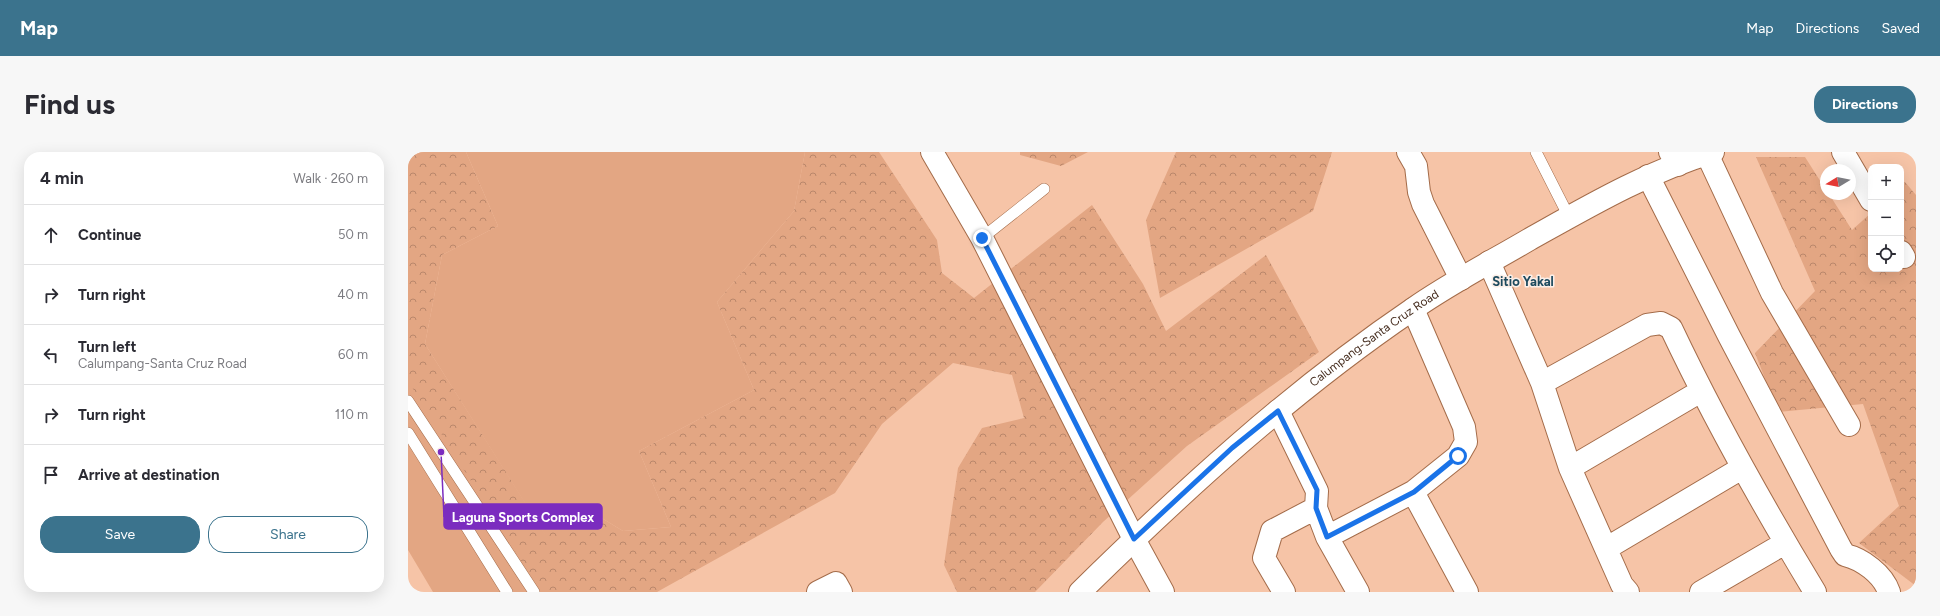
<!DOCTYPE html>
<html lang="en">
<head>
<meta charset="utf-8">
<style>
	:root { --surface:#fff; --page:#f7f7f7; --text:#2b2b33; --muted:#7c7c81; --line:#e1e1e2; --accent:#3b738d }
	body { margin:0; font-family:Figtree,sans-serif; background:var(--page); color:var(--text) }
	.controls { position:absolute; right:12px; top:12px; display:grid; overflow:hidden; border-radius:8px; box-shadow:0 4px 16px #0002 }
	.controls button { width:36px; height:36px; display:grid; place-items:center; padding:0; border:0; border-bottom:1px solid var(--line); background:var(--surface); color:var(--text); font:20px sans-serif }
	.compass { position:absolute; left:1412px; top:12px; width:36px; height:36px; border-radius:50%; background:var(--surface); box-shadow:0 4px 16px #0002; rotate:260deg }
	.stop { position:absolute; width:12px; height:12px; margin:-9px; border:3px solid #1a73e8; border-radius:50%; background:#fff }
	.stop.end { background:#1a73e8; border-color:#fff; box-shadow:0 1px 4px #0008 }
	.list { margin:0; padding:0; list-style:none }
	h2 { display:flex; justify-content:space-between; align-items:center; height:52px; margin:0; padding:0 16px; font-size:17px }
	h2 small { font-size:13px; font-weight:400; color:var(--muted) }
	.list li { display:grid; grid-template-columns:26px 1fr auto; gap:12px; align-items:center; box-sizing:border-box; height:60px; padding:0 16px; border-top:1px solid var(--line) }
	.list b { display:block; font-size:15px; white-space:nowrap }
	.list p { margin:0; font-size:13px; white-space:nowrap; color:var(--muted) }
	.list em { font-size:13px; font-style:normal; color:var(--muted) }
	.actions { display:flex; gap:8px; padding:12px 16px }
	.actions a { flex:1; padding:9px 0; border:1px solid var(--accent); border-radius:16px; text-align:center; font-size:14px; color:var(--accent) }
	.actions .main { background:var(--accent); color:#fff }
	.icon { flex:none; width:22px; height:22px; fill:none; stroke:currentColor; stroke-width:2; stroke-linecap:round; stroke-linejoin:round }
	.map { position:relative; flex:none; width:1508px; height:440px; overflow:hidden; border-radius:16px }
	header { display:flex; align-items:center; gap:24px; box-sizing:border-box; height:56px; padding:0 20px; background:var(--accent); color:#fff }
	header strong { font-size:19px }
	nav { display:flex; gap:22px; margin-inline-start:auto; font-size:14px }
	.intro { display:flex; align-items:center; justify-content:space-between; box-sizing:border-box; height:96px; padding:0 24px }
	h1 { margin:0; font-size:28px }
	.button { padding:10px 18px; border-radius:16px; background:var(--accent); color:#fff; font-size:14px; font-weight:700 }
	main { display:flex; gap:24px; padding:0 24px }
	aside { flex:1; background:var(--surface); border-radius:16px; box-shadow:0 4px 16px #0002 }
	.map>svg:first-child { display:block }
	.grass { fill:#e3a683 }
	.forest { fill:url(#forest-crowns) }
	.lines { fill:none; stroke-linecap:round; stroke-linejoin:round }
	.service-casing { stroke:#a46c4a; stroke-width:12 }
	.minor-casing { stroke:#a46c4a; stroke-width:24 }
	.secondary-casing { stroke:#a46c4a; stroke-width:24 }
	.service { stroke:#fff; stroke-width:11 }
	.minor { stroke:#fff; stroke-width:22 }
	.secondary { stroke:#fff; stroke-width:22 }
	.route { stroke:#1a73e8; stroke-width:5 }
	.labels { text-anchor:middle; stroke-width:3; stroke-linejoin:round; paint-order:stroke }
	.street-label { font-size:12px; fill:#442b1d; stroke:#fbeee7 }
	.neighbourhood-label { font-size:13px; font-weight:bold; fill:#1d4a5e; stroke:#fbeee7 }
	.leader { fill:none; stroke:#7b2cbf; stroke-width:1.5 }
	.callout-dot { fill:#7b2cbf; stroke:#fbeee7; stroke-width:1.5 }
	.callout { fill:#7b2cbf; stroke:#7b2cbf; stroke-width:1.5 }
	.callout-label { font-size:13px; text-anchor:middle; font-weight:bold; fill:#fff }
</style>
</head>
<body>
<header>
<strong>Map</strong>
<nav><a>Map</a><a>Directions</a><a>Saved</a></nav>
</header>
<div class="intro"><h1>Find us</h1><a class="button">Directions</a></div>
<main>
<aside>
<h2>4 min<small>Walk · 260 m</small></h2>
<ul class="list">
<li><svg class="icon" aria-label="ahead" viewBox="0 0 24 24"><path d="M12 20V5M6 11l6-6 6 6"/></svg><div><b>Continue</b></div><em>50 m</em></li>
<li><svg class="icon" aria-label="right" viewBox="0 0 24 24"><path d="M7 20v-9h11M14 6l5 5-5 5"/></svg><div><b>Turn right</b></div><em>40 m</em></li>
<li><svg class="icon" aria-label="left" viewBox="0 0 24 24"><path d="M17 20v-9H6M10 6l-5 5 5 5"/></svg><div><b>Turn left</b><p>Calumpang-Santa Cruz Road</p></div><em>60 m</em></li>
<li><svg class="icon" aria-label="right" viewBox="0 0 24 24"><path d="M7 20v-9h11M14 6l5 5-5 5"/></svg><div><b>Turn right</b></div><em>110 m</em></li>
<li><svg class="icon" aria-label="arrive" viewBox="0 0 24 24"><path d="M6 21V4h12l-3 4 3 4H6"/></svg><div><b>Arrive at destination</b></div></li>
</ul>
<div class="actions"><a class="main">Save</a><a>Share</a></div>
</aside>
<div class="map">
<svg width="1508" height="440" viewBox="0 0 1508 440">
	<defs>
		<pattern id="forest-crowns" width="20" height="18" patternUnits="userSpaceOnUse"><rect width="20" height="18" fill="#e3a683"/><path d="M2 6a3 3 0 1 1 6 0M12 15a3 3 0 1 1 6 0" fill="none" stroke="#ba876b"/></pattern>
	</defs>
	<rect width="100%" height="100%" fill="#f6c4a7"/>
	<path class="grass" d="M58,0H397L386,59L309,150L346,238L231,299L263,375L215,379L174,354L137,383L17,192L34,103L90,74Z
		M0,202L160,440H25L0,398Z"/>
	<path class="forest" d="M0,0H58L90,74L34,103L17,192L137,382L174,354L215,379L263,375L231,299L346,238L309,150L386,59L397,0H471L529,88L534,121L566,146L684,53L735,132L758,179L858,103L911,200L779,294L695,370L627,440H549L536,413L550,316L574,276L616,266L604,223L545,211L474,272L427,341L249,440H133L0,229Z
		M612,0H680L653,14L612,3Z
		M768,0H924L905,59L752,146L738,68Z
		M1348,5H1397L1418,38V42H1421L1444,78L1463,61V117H1493V34L1497,30L1508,43V434L1451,391L1491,354L1455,252L1370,260L1347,201L1407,139Z"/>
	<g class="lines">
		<g class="service-casing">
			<path id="service" d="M1128,0L1161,65
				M574,86L636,37
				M0,249L126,440
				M0,281L99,440"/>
		</g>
		<g class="minor-casing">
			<path id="minor" d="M524,0L574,86L726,387L755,440
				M1000,0L1008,14L1011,40L1015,52L1053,127
				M1262,0L1270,13
				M1435,0L1463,48
				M1299,2L1364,141L1441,273
				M1240,24L1321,184L1433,397L1437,403C1454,407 1475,422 1481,440
				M1493,100L1496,105
				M1081,110L1134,231L1162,316L1214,433L1220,440
				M1134,231L1239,173L1253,171L1263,176C1306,267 1355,354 1407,440
				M870,259L909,339L908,356L919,385L950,440
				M1162,316L1293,239
				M1005,340L1059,440
				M919,385L1005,340L1050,304L1058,290L1056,275L1005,157
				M1199,396L1334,316
				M410,440L428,431L433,440
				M876,440L856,406L864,379L908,356
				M1293,440L1377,391"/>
		</g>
		<g class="secondary-casing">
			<g id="secondary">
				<path id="s1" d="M672,440C776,338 884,239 1005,157C1042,131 1083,110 1122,87C1181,54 1239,20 1305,0"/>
			</g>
		</g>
		<use href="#service" class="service"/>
		<use href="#minor" class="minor"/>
		<use href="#secondary" class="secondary"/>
	</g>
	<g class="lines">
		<path class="route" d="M574,86L726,387L824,296L870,259L909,338L908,356L919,385L1006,340L1050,304"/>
	</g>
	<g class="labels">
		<g class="street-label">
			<text dy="4" stroke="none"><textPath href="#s1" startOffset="389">Calumpang-Santa Cruz Road</textPath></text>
		</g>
		<g class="neighbourhood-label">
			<text x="1115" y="134">Sitio Yakal</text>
		</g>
	</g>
	<path class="leader" d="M33 300L36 365"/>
	<circle class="callout-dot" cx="33" cy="300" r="4"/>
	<rect class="callout" x="36" y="352" width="158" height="25" rx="4"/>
	<g class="callout-label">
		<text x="115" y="370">Laguna Sports Complex</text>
	</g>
</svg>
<div class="controls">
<button>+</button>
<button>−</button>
<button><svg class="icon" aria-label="locate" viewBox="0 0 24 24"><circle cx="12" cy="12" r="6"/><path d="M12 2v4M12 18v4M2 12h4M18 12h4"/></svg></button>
</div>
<svg class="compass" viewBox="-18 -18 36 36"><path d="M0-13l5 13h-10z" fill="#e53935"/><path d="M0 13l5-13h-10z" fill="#7c7c81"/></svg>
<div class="stop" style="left:1050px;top:304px"></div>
<div class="stop end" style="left:574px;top:86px"></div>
</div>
</main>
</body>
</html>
